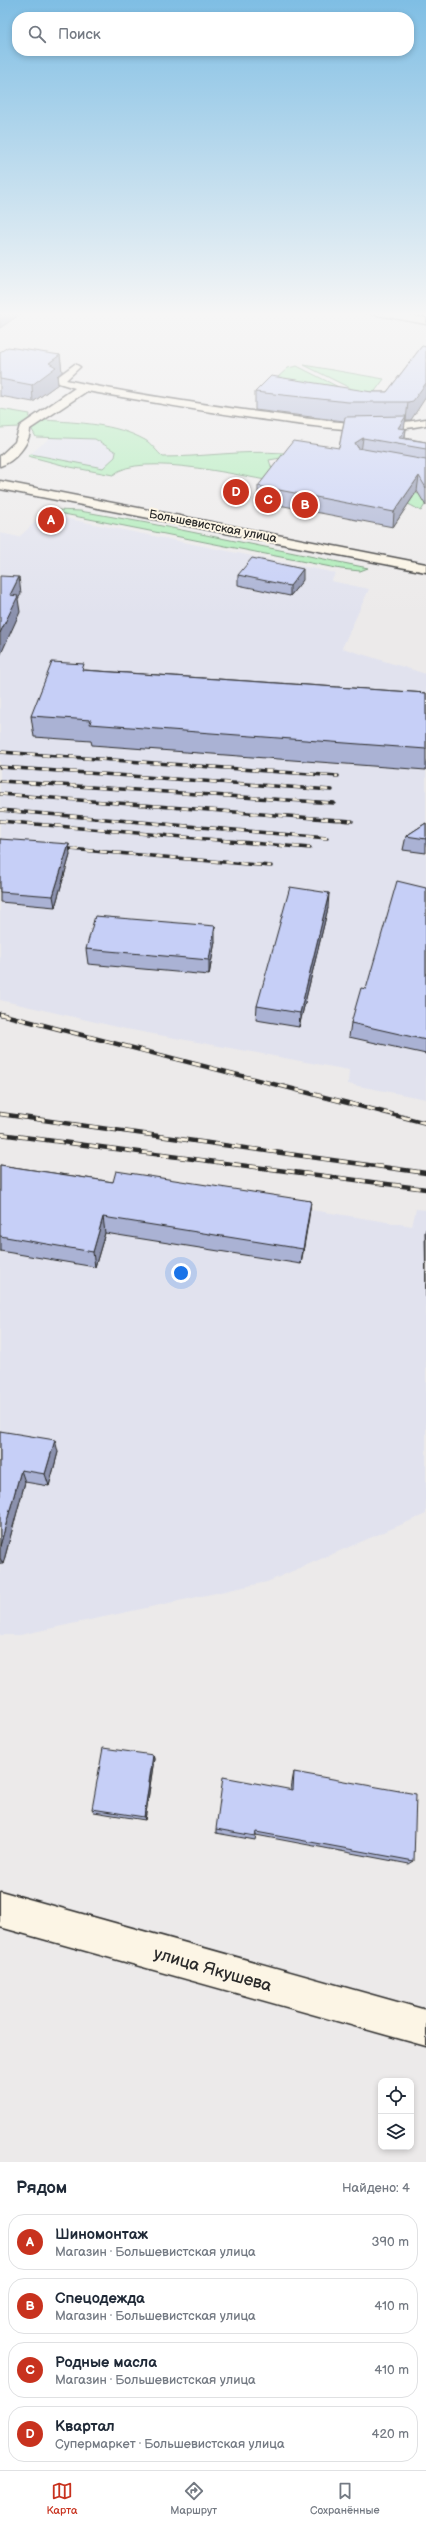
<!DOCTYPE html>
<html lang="ru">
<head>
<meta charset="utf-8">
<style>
	:root { --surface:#fff; --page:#f6f6f7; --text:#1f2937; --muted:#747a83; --line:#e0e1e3; --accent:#c8321e }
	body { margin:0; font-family:"Balsamiq Sans",sans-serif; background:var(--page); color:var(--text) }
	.controls { position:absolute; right:12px; bottom:12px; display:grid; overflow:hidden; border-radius:8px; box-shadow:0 2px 6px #0003 }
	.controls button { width:36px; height:36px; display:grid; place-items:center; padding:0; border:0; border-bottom:1px solid var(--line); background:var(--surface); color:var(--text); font:20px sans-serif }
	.you { position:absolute; left:181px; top:1273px; width:14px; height:14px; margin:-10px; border:3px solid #fff; border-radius:50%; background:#1a73e8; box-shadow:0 0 0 6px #1a73e833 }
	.badge { display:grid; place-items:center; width:26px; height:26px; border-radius:50%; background:var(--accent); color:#fff; font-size:13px; font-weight:700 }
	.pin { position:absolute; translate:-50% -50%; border:2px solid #fff; box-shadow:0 1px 4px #0006 }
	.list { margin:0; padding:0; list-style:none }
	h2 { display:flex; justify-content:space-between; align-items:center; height:52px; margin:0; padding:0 16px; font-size:17px }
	h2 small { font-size:13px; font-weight:400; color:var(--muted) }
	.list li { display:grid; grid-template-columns:26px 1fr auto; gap:12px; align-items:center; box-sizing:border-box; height:56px; margin:0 8px 8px; padding:0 8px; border:1px solid var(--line); border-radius:16px }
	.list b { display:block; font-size:15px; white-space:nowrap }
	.list p { margin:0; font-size:13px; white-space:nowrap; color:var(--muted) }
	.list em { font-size:13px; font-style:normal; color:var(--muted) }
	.icon { flex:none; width:22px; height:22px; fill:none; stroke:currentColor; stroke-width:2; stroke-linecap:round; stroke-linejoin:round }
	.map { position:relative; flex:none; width:426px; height:2162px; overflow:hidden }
	.search { position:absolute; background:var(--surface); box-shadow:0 2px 6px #0003; left:12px; right:12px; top:12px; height:44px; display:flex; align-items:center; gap:10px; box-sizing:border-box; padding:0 14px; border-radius:16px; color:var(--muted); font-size:15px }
	.sheet { height:308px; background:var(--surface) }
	nav { display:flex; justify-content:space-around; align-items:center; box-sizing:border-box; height:56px; border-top:1px solid var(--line); background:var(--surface); font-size:11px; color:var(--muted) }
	nav a { display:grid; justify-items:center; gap:2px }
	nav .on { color:var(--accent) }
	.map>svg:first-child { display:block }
	.built { fill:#e1e2ee }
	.green { fill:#abecb5; stroke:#6b8c70 }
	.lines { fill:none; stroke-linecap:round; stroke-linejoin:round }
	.minor-casing { stroke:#2b2b2b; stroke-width:3 }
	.trunk-casing { stroke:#2b2b2b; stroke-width:3 }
	.minor { fill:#fcf5e5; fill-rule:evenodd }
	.trunk { fill:#fcf5e5; fill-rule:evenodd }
	.rail-far1-casing { stroke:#2b2b2b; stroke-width:3.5 }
	.rail-casing { stroke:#2b2b2b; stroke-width:4.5 }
	.rail-far1 { stroke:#fcf5e5; stroke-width:2.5; stroke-dasharray:7; stroke-linecap:butt }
	.rail { stroke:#fcf5e5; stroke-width:3; stroke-dasharray:9; stroke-linecap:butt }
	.wall { fill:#aab2d4; stroke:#2b2b2b }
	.shaded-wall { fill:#8b91ad; stroke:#2b2b2b }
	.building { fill:#c6cff7; stroke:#2b2b2b }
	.labels { text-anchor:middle; stroke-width:4; stroke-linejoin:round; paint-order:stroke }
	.far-street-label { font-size:12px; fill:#2b2b2b; stroke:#fcf5e5 }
	.near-street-label { font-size:17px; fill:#2b2b2b; stroke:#fcf5e5 }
</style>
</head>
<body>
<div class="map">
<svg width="426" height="2162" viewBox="0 0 426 2162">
	<rect width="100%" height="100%" fill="#eceaea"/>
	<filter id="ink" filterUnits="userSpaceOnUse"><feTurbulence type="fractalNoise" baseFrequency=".025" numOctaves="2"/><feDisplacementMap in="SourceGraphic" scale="8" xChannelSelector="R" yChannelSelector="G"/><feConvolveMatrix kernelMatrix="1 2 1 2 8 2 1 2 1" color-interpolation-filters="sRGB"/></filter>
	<g filter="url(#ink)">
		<path class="built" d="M63,427L150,441L113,475L70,467L28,456Z
			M44,514L336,573L331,581L369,589L342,648L426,674V1099L348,1084L349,1070L126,1029L0,1000V533L19,537Z
			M0,1167L262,1202L412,1226L416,1209L426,1210V1514L267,1582L20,1635H0Z"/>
		<path class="green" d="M304,365L384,379L370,398Z
			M297,366L366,401L277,378L288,368Z
			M0,409L30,414L29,420L19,427L0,428Z
			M45,420C79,423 114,423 145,440C151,443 157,452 163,457C203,457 243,450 284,453L281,458L269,460L272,469L394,492L423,494L426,503L421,511C417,509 413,506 408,504C369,488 324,490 282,483C249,478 139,450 113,475L70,467L28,456L31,454L103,468L115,457L116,452L95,439L36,437L31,428Z
			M57,510L80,511L147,523L368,568L360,571L341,569L59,513Z"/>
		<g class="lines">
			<g class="minor-casing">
				<path id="minor" d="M367,313H395L426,318V324Z
					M75,364L80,367L66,380C132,394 199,404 266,413C319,420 373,429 426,419V425C376,435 325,428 275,421C212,413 150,402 87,391L30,429C30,444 14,462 0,466V456L15,442L20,426L75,388L52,381Z
					M0,1891L426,2010V2046L0,1927Z"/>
			</g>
			<g class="trunk-casing">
				<path id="trunk" d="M0,481L426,564V572L0,489Z"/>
			</g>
			<use href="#minor" class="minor"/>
			<use href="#trunk" class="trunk"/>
			<g class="rail-far1-casing">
				<path id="rail-far1" d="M0,752L338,776
					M0,767L332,790
					M0,781L334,803
					M0,794L352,821
					M0,810L327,838
					M0,821L310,848
					M58,848L271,866"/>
			</g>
			<g class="rail-casing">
				<path id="rail" d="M0,1014L426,1123
					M0,1114L426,1173
					M0,1134L426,1189"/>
			</g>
			<use href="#rail-far1" class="rail-far1"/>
			<use href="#rail" class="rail"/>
		</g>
		<path class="wall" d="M422,346L411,420H405L404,429H406L405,438L426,442V506L417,491L393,527L258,501V486L339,448L344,421L255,410V392H387Z
			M0,352L60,355L62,372L57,376L58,384L33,402L0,396Z
			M238,575L303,580L290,596L238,585Z
			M84,670L426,693V770L92,745L91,741L34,737L31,716Z
			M426,823V853L403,850L406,836Z
			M0,839L70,855L55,907L0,902Z
			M426,888V1054L349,1037L351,1023L366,989Z
			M328,908L299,1027L256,1020L257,1006Z
			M215,941L209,975L88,964L86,949Z
			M0,1165L113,1182L311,1201L301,1264L105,1233L95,1267L0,1251Z
			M426,1229V1297L425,1232Z
			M0,1431L58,1452L49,1486L25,1482L3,1564H0Z
			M153,1755L154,1759L145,1820L94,1812L92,1809Z
			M294,1772L414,1861L409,1864L256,1835L255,1840L216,1833V1829L291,1789L293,1777Z"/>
		<path class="shaded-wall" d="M0,313H22L0,328Z
			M60,355L62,372L57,376L58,384L33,402L32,385L49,363Z
			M426,383V397L411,420H406L408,402Z
			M406,416L404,430L406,429L404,443L398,444V428Z
			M363,438L361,452L355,443Z
			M419,476L417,491L393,527L394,512Z
			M303,569V580L290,596V586Z
			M19,577L21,594L18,599L20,612L0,656V633L10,595Z
			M69,844L70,855L55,907L53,896Z
			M329,893L328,908L299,1027L300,1013Z
			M215,926V941L209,975V960Z
			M311,1201L309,1217L301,1264L303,1249Z
			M103,1217L105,1233L95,1267L93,1252Z
			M55,1440L58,1452L49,1486L45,1474Z
			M21,1470L25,1482L3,1564L0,1558V1546Z
			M153,1755L154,1759L145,1820L144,1817Z"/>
		<path class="building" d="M422,346L426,347V383L413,401L408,402H348L255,392L271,376L372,392H387Z
			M8,347L60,355L49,363L56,367L32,385L0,379V352Z
			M406,416L398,428L406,429L399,438L426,442V449L363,438L355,443L358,448L426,460V488L419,476L394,512L258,486L293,441L339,448L345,417Z
			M252,558L303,569L290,586L238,575Z
			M0,576L19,577L10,595L18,596L0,633Z
			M52,662L84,664L82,670L426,693V749L90,724L91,720L31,716Z
			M426,823V839L406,836Z
			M0,839L69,844L53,896L0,892Z
			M397,881L426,888V1040L351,1023L361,988L366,989Z
			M290,887L329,893L300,1013L257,1006Z
			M95,916L215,926L209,960L86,949Z
			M0,1165L113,1182L116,1171L311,1201L303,1249L103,1217L93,1252L0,1236Z
			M0,1431L55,1440L45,1474L21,1470L0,1546Z
			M103,1748L153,1755L144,1817L92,1809Z
			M294,1772L416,1794L414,1861L256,1832L255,1836L216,1829L223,1777L293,1790Z"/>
	</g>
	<linearGradient id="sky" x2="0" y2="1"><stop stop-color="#7fbee4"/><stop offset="0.51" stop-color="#f6f6f6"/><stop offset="1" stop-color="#f6f6f6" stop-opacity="0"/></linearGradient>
	<rect width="426" height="616" fill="url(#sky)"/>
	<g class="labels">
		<g class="far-street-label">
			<text transform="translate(213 526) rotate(11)" y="4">Большевистская улица</text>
		</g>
		<g class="near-street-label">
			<text transform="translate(213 1969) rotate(16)" y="6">улица Якушева</text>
		</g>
	</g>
</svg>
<div class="controls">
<button><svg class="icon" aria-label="locate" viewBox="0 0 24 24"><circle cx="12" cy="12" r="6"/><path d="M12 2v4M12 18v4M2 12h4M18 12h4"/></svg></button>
<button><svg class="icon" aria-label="layers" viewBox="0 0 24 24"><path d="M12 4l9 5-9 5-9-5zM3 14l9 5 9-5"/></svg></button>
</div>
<div class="you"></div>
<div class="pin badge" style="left:51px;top:520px">A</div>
<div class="pin badge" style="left:305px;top:505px">B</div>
<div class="pin badge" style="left:268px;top:500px">C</div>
<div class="pin badge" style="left:236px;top:492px">D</div>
<div class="search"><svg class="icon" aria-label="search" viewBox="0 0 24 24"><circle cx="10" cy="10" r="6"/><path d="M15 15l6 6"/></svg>Поиск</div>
</div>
<section class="sheet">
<h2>Рядом<small>Найдено: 4</small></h2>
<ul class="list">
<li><span class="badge">A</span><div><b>Шиномонтаж</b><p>Магазин · Большевистская улица</p></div><em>390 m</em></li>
<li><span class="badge">B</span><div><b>Спецодежда</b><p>Магазин · Большевистская улица</p></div><em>410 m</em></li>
<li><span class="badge">C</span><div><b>Родные масла</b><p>Магазин · Большевистская улица</p></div><em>410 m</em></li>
<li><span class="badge">D</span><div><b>Квартал</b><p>Супермаркет · Большевистская улица</p></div><em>420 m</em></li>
</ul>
</section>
<nav>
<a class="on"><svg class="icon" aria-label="map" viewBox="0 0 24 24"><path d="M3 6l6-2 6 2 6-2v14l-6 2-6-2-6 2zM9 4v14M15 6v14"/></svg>Карта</a>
<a><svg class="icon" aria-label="directions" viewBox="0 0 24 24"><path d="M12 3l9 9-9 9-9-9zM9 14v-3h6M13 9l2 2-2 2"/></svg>Маршрут</a>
<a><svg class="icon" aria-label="saved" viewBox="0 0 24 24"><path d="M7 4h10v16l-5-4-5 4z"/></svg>Сохранённые</a>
</nav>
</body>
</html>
